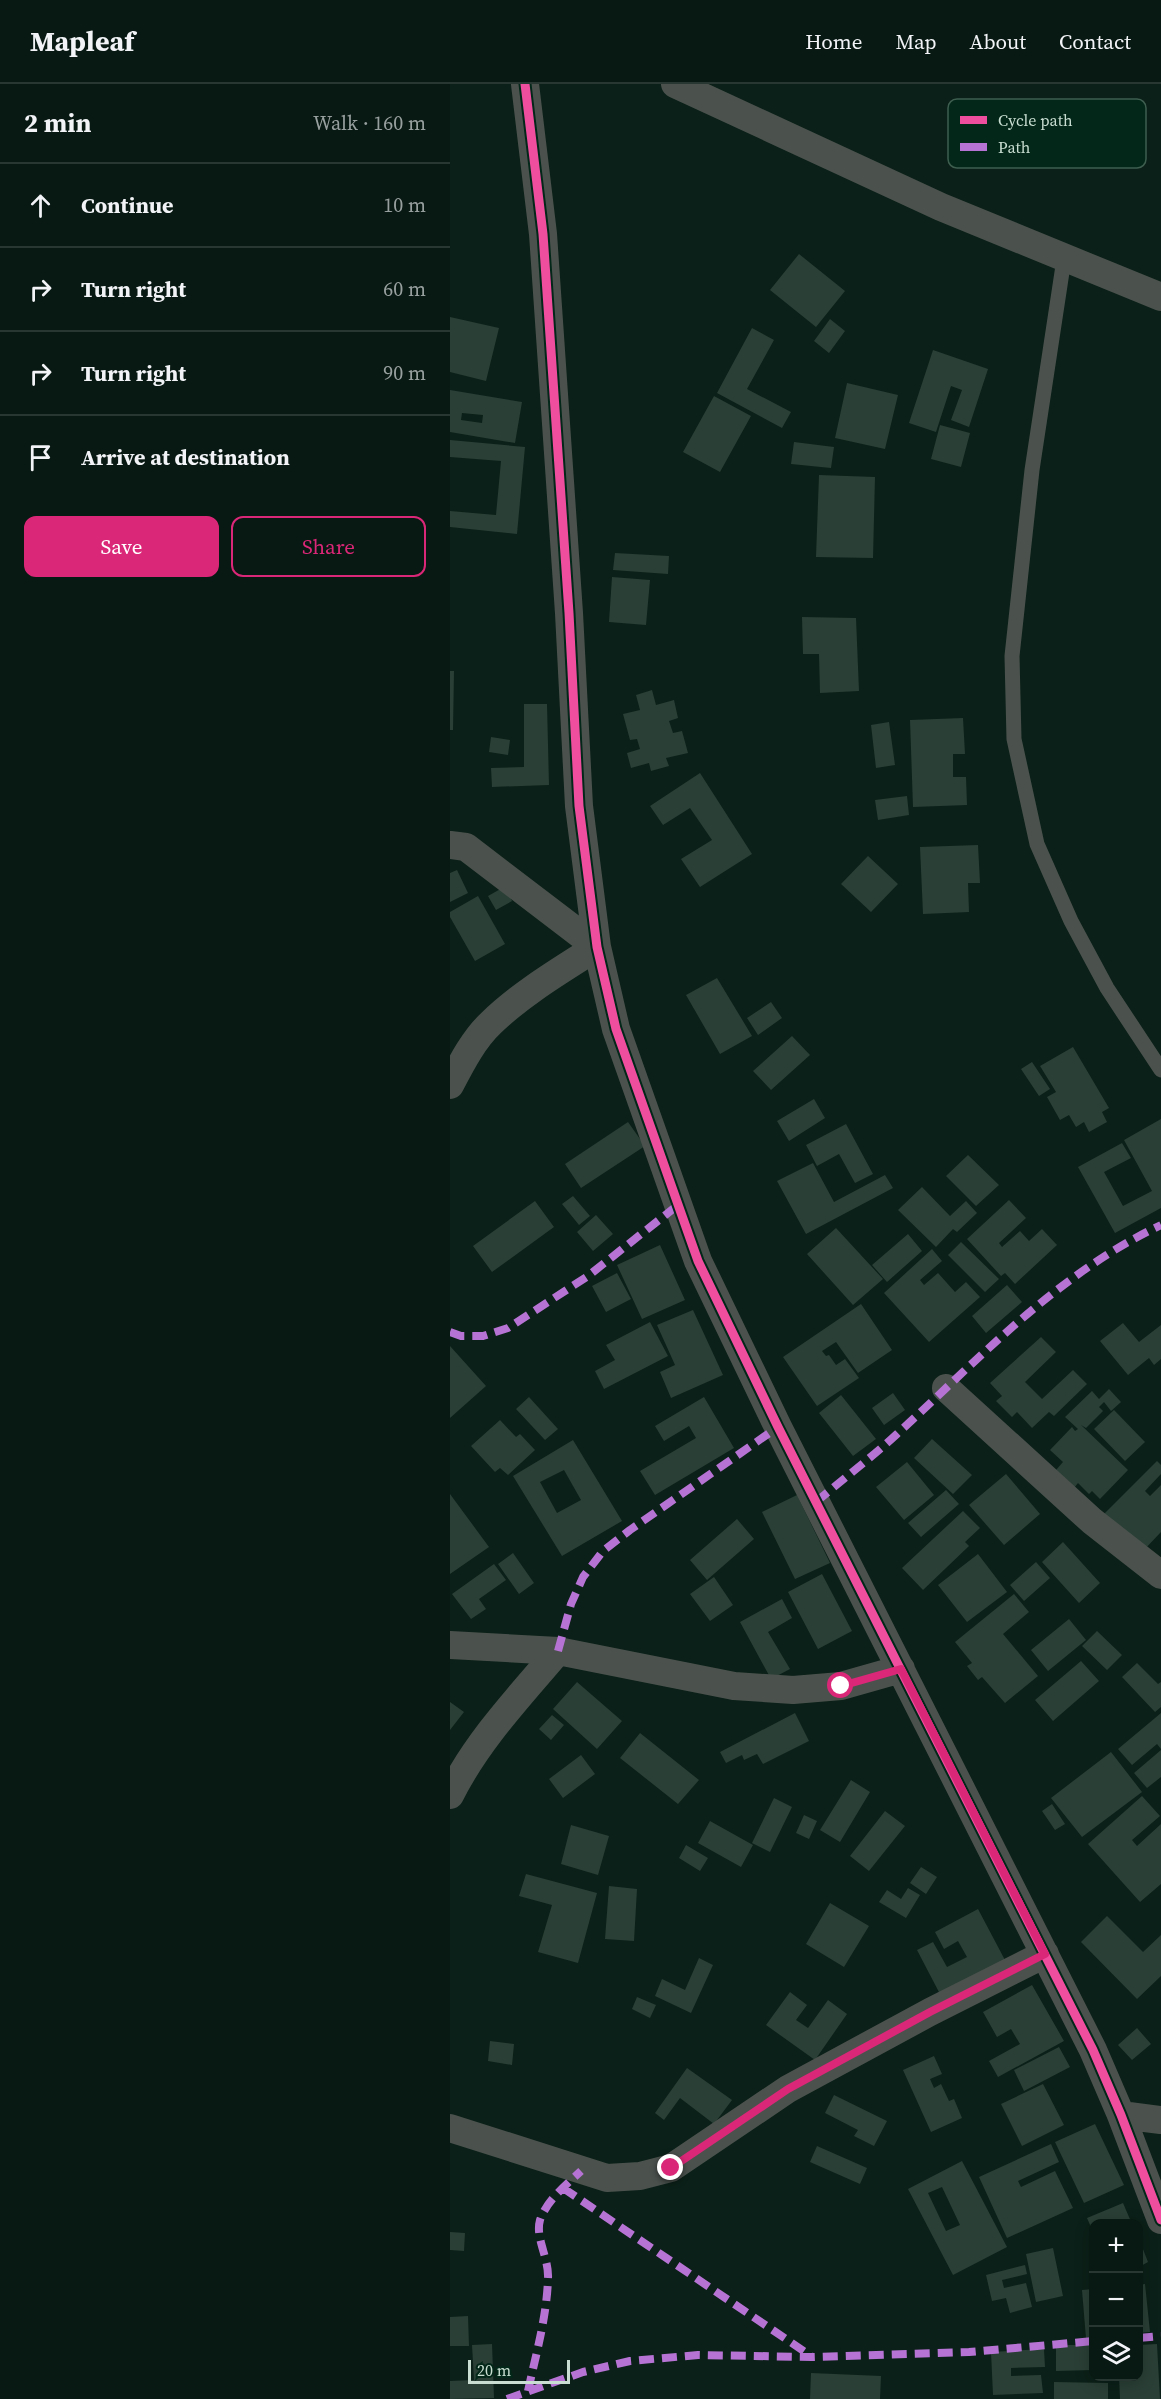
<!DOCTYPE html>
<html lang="en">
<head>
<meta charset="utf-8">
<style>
	:root { --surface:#081812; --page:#11211b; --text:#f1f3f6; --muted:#98a09f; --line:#293732; --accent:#db2777 }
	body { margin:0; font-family:"Source Serif 4",serif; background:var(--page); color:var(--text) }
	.controls { position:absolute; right:18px; bottom:18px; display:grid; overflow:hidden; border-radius:12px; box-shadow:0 3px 15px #0003 }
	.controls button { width:54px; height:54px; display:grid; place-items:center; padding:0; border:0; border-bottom:2px solid var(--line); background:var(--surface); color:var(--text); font:30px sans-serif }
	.scale { position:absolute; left:18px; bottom:15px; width:102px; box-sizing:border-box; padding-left:6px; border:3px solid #c9ddd2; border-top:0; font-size:16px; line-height:21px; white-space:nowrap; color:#c9ddd2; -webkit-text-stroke:4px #032819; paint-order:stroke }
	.stop { position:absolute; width:18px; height:18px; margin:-14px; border:4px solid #db2777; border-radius:50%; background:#fff }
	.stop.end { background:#db2777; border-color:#fff; box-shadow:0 2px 6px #0008 }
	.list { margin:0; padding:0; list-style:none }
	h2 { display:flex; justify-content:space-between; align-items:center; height:78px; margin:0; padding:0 24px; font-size:26px }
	h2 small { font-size:20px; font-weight:400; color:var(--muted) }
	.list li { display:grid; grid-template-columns:39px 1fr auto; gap:18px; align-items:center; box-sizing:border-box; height:84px; padding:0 24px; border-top:2px solid var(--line) }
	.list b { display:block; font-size:22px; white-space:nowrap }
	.list em { font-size:20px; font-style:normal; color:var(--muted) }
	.actions { display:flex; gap:12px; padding:18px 24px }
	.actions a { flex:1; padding:14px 0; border:2px solid var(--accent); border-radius:12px; text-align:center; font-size:21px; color:var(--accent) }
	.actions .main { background:var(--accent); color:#fff }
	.icon { flex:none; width:33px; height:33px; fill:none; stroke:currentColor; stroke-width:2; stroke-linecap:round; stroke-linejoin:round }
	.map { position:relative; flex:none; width:711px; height:2315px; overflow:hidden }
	header { display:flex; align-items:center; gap:36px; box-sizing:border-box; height:84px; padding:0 30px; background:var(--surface); border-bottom:2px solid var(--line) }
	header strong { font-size:28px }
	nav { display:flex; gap:33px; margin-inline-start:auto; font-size:21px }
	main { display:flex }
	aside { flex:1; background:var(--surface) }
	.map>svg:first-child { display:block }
	.building { fill:#2a3f36; fill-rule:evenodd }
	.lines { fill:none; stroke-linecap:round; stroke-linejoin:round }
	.lane { stroke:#4b524e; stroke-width:15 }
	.street { stroke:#4b524e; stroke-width:28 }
	.quiet { stroke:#b673d3; stroke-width:8; stroke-dasharray:15 8; stroke-linecap:butt }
	.cycleway-casing { stroke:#032819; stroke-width:13 }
	.cycleway { stroke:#ef4d9e; stroke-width:9 }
	.route { stroke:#db2777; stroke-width:8 }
	.key { fill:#032819; stroke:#3e5e50; stroke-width:1.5 }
	.key-label { font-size:16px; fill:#c9ddd2 }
</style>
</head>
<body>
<header>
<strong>Mapleaf</strong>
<nav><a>Home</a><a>Map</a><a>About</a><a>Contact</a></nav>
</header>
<main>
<aside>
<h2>2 min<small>Walk · 160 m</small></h2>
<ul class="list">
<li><svg class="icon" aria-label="ahead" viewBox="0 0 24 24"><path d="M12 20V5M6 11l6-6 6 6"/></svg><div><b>Continue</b></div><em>10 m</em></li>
<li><svg class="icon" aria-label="right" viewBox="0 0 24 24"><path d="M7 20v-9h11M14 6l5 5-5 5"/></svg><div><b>Turn right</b></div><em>60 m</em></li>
<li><svg class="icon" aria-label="right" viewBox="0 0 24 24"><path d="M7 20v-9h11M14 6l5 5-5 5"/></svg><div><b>Turn right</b></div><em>90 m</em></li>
<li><svg class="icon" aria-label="arrive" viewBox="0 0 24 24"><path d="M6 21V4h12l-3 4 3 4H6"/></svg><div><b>Arrive at destination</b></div></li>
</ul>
<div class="actions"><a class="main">Save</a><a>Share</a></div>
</aside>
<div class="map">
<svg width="711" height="2315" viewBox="0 0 711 2315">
	<rect width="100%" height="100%" fill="#0b2018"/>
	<path class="building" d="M349,170L395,207L366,243L320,206Z
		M0,233L49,244L36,297L0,288Z
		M380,235L395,247L379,269L364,257Z
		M302,244L324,256L297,305L341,328L332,344L267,309Z
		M483,266L538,285L519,343L501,336L512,306L501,302L486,348L459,339Z
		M397,299L448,311L435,365L385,354Z
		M0,306L72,318L65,359L0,348ZM12,329L33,331L32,339L11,336Z
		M264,312L301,332L270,388L233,368Z
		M490,341L520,349L511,383L481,375Z
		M0,356L75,363L67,450L0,443V427L46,431L51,377L0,373Z
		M344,358L384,363L381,384L341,380Z
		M369,391L425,393L423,474L366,473Z
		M165,469L219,472L218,490L163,486Z
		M162,493L200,496L196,541L159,538Z
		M352,533L406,534L409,607L370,609L369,570H353Z
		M0,587H4L3,646H0Z
		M202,606L206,621L224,616L228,634L219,637L223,649L232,647L238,669L216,674L219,682L201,687L199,679L181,684L177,669L190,665L187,655L180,656L173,630L190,626L186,611Z
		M74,620H97L99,701L42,703L41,684L74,683Z
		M513,634L515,670H503V693H516L517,721L463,723L460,636Z
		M439,638L445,681L426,684L421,641Z
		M41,653L60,656L58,671L39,668Z
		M250,689L302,770L250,803L231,775L262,756L240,724L213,741L200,722Z
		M457,712L459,731L428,736L425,716Z
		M528,761L530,799H518L519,828L473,830L470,763Z
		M418,772L448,800L421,828L391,800Z
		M7,786L18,809L0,818V789Z
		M54,803L62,817L46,826L38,812Z
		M28,812L55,860L25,877L0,833V828Z
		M267,894L302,952L270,970L236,911Z
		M321,918L332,934L308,951L297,934Z
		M342,952L360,971L321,1006L303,987Z
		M623,963L659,1024L652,1028L657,1038L639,1048L634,1038L626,1043L619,1031L610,1036L597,1013L606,1008L590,982Z
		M582,978L600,1005L589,1012L571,985Z
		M364,1015L375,1034L339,1057L327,1037Z
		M711,1035V1124L665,1149L628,1083L672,1059L681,1074L654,1088L673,1122L702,1107L674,1056Z
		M178,1038L195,1062L131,1104L115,1080Z
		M396,1040L423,1090L405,1099L389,1070L367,1082L356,1061Z
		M518,1071L549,1101L526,1122L496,1092Z
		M363,1079L384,1118L435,1091L443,1104L356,1150L327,1097Z
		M472,1103L500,1132L516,1117L527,1129L507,1148L503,1145L486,1163L448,1126Z
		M123,1112L140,1132L129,1141L112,1120Z
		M559,1116L576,1134L549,1159L552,1163L570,1147L579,1157L592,1145L607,1161L565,1200L555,1189L551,1192L517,1155Z
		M85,1117L104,1143L42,1188L23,1162Z
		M146,1131L163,1150L143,1167L127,1148Z
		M386,1144L433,1195L403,1221L357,1170Z
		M458,1150L472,1167L437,1198L422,1181Z
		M511,1158L549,1195L535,1208L498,1171Z
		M210,1161L235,1216L192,1235L167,1181Z
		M482,1165L492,1177L470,1196L474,1201L488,1189L505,1208L516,1198L530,1213L479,1258L434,1209Z
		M167,1189L181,1215L156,1228L142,1202Z
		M557,1201L572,1218L536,1249L522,1232Z
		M411,1220L442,1266L408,1289L386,1258L372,1267L376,1272L379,1271L386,1281L395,1275L409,1294L367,1322L333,1273Z
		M243,1226L273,1291L221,1314L210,1288L225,1281L207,1241Z
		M200,1238L218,1272L154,1305L145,1287L165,1276L156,1261Z
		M673,1239L689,1258L711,1241V1275L704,1281L699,1274L678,1291L650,1257Z
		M591,1253L606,1268L575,1298L592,1315L623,1286L637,1300L604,1332L599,1328L582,1344L567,1328L562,1333L546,1317L552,1312L540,1299Z
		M0,1262L36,1302L0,1334Z
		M659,1305L671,1318L661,1327L654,1318L649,1323L653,1327L636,1344L631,1341L678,1386L650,1415L642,1407L639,1410L628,1399L624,1404L606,1386L613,1378L600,1366L622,1343L625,1347L628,1345L615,1333L642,1307L649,1315Z
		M443,1309L455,1326L434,1341L422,1324Z
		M391,1311L426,1355L403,1372L369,1329Z
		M79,1313L108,1345L95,1356L66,1325Z
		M254,1313L284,1364L205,1411L190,1387L246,1354L239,1342L214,1357L205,1342Z
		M664,1326L695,1358L675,1377L644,1345Z
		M50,1336L66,1353L70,1350L85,1366L58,1391L50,1384L45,1388L21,1362Z
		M482,1355L522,1391L503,1410L464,1374Z
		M123,1356L172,1437L112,1472L63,1392ZM114,1386L131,1416L107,1429L90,1398Z
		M707,1377L711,1381V1390L695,1407L700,1412L711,1401V1448L693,1467L654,1430Z
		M457,1378L484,1411L454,1436L426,1403Z
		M556,1390L590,1430L554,1461L519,1421Z
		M496,1406L509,1420L471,1453L458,1439Z
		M0,1410L39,1463L0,1490Z
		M347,1411L380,1479L345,1495L312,1428Z
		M513,1427L530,1444L515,1458L519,1462L473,1506L452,1484Z
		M287,1435L304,1455L257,1496L240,1476Z
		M613,1458L650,1499L629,1519L592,1478Z
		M63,1469L84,1499L69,1510L48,1480Z
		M528,1470L557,1508L517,1538L488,1501Z
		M586,1478L600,1494L574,1517L560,1501Z
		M44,1480L56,1496L29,1515L36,1525L21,1535L2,1510Z
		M372,1490L402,1547L368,1565L338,1508Z
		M264,1493L283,1521L260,1537L240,1510Z
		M564,1510L579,1528L553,1550L588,1592L555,1619L532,1593L528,1596L517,1582L522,1579L505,1558Z
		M332,1515L342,1534L318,1548L340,1585L321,1595L290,1538Z
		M619,1535L636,1556L598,1587L581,1566Z
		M647,1547L672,1571L657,1586L632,1562Z
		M631,1577L649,1597L603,1637L585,1616Z
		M687,1579L708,1600L711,1598V1623L705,1628L672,1593Z
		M127,1598L172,1637L147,1665L103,1625Z
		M0,1618L14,1628L0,1646Z
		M345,1629L359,1657L313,1680L307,1670L294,1676L292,1671L276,1679L270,1668Z
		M711,1629V1665L707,1660L682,1681L668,1665Z
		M102,1631L114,1641L101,1656L89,1645Z
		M190,1649L249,1696L228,1720L170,1674Z
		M711,1666V1693L697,1704L684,1689Z
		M661,1668L692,1708L632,1753L601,1714Z
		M131,1671L145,1690L113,1714L99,1695Z
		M401,1696L420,1708L390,1758L370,1746Z
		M692,1712L710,1732L682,1756L687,1762L711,1740V1800L690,1818L638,1760Z
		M324,1714L342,1723L320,1768L302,1759Z
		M602,1720L615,1740L605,1746L592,1727Z
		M435,1727L455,1742L419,1787L400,1772Z
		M354,1731L367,1737L359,1755L346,1749Z
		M260,1737L303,1761L291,1783L248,1759Z
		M121,1741L159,1752L148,1791L111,1780Z
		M236,1761L258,1774L250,1787L229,1774Z
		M471,1783L487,1793L476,1810L460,1799Z
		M76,1790L147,1809L128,1879L88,1868L102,1821L69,1812Z
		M159,1802L187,1805L184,1857L155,1855Z
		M458,1804L470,1811L456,1834L429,1818L437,1806L451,1815Z
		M380,1819L419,1842L394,1883L356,1860Z
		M528,1825L556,1878L491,1912L467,1866L483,1858L497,1883L517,1873L508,1857L494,1865L485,1848Z
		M657,1832L693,1868L711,1851V1892L687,1915L631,1858Z
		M249,1874L263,1881L241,1929L205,1912L212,1895L235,1906Z
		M582,1901L614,1957L548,1993L539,1977L570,1960L561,1945L547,1953L533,1928Z
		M340,1908L357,1921L346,1936L358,1944L378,1916L397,1930L365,1976L316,1941Z
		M187,1913L206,1921L200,1934L182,1925Z
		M687,1944L701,1960L682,1976L668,1961Z
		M40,1957L64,1960L62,1981L38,1977Z
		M609,1963L620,1983L574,2007L564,1986Z
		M484,1972L492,1990L480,1995L484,2004L491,2000L499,2017L504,2015L512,2034L481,2048L453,1986Z
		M237,1984L282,2016L264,2040L230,2014L214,2036L205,2029Z
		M593,2000L614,2041L572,2062L551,2020Z
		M384,2011L437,2037L424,2062L404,2052L408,2046L375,2029Z
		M645,2040L674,2101L634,2119L605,2058Z
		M601,2060L609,2078L568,2097L571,2103L605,2087L623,2124L557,2154L529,2093Z
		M367,2062L417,2084L410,2100L360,2078Z
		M512,2077L557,2163L503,2191L458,2105ZM492,2103L510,2141L496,2147L478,2109Z
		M673,2119L682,2140H644V2150L637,2134Z
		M0,2148L15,2149L14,2167L0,2166Z
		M689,2155L698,2178L689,2183Z
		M603,2164L613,2212L586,2218L576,2170Z
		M575,2181L577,2190L552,2196L554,2204L576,2199L582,2223L560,2229L556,2214L542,2217L536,2191Z
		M695,2200L700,2248L688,2249V2201Z
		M644,2205V2253L636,2254L632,2206Z
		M18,2232L19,2262H0V2233Z
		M42,2260L44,2314L0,2315V2297L24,2296L22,2261Z
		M707,2260L710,2315H670L669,2292H688V2261Z
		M606,2261H644V2286L606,2287Z
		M594,2265L595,2283L561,2284V2292L591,2291L593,2309L543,2311L541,2268Z
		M361,2289L431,2292L430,2315H360Z
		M604,2298L658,2299V2315H604Z"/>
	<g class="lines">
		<path class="lane" d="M614,175L582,386L562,572L564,655L587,760L621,837L657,904L711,986"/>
		<path class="street" d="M75,0L93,150L119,529L129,722L147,863L166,945L248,1177L328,1343L643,1966L671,2031L711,2136
			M225,0L491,123L711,213
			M0,761L16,763L147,863C111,886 72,909 41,939C23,956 11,980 0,1001
			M496,1304L642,1437L711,1491
			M0,1561L108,1567L284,1602L343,1606L391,1602L451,1585
			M0,1711C27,1657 69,1613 108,1567
			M671,2031L711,2036
			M0,2044L157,2094L190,2092L221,2084L338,2005L480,1928L595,1870"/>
		<path class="quiet" d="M0,1248L11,1252H33L58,1244L138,1192L228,1121
			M366,1418C393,1395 421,1374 447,1350C530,1274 607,1190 711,1141
			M108,1567L121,1520L133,1493L153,1467L180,1446L328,1343
			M113,2104L361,2272
			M688,2254L711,2252
			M78,2307C86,2270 97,2232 98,2194C99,2174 85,2154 90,2136C97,2116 116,2101 131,2087
			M57,2315L133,2288L180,2277L248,2271L362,2273L519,2268L644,2257"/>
		<g class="cycleway-casing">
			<path id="cycleway" d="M75,0L93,150L119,529L129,722L147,863L166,945L248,1177L328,1343L643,1966L671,2031L711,2136"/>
		</g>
		<use href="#cycleway" class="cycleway"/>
	</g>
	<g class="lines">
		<path class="route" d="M221,2084L338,2005L480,1928L595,1870L451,1585L391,1602"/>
	</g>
	<rect x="498" y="15" width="198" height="69" rx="9" class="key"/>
	<rect x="510" y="32" width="27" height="8" fill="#ef4d9e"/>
	<rect x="510" y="59" width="27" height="8" fill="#b673d3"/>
	<g class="key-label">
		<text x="548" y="42">Cycle path</text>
		<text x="548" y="69">Path</text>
	</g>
</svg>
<div class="controls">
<button>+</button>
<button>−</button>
<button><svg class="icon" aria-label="layers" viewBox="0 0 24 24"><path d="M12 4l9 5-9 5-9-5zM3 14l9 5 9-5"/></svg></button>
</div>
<div class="scale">20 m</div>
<div class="stop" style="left:391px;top:1602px"></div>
<div class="stop end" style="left:221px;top:2084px"></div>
</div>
</main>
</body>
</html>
